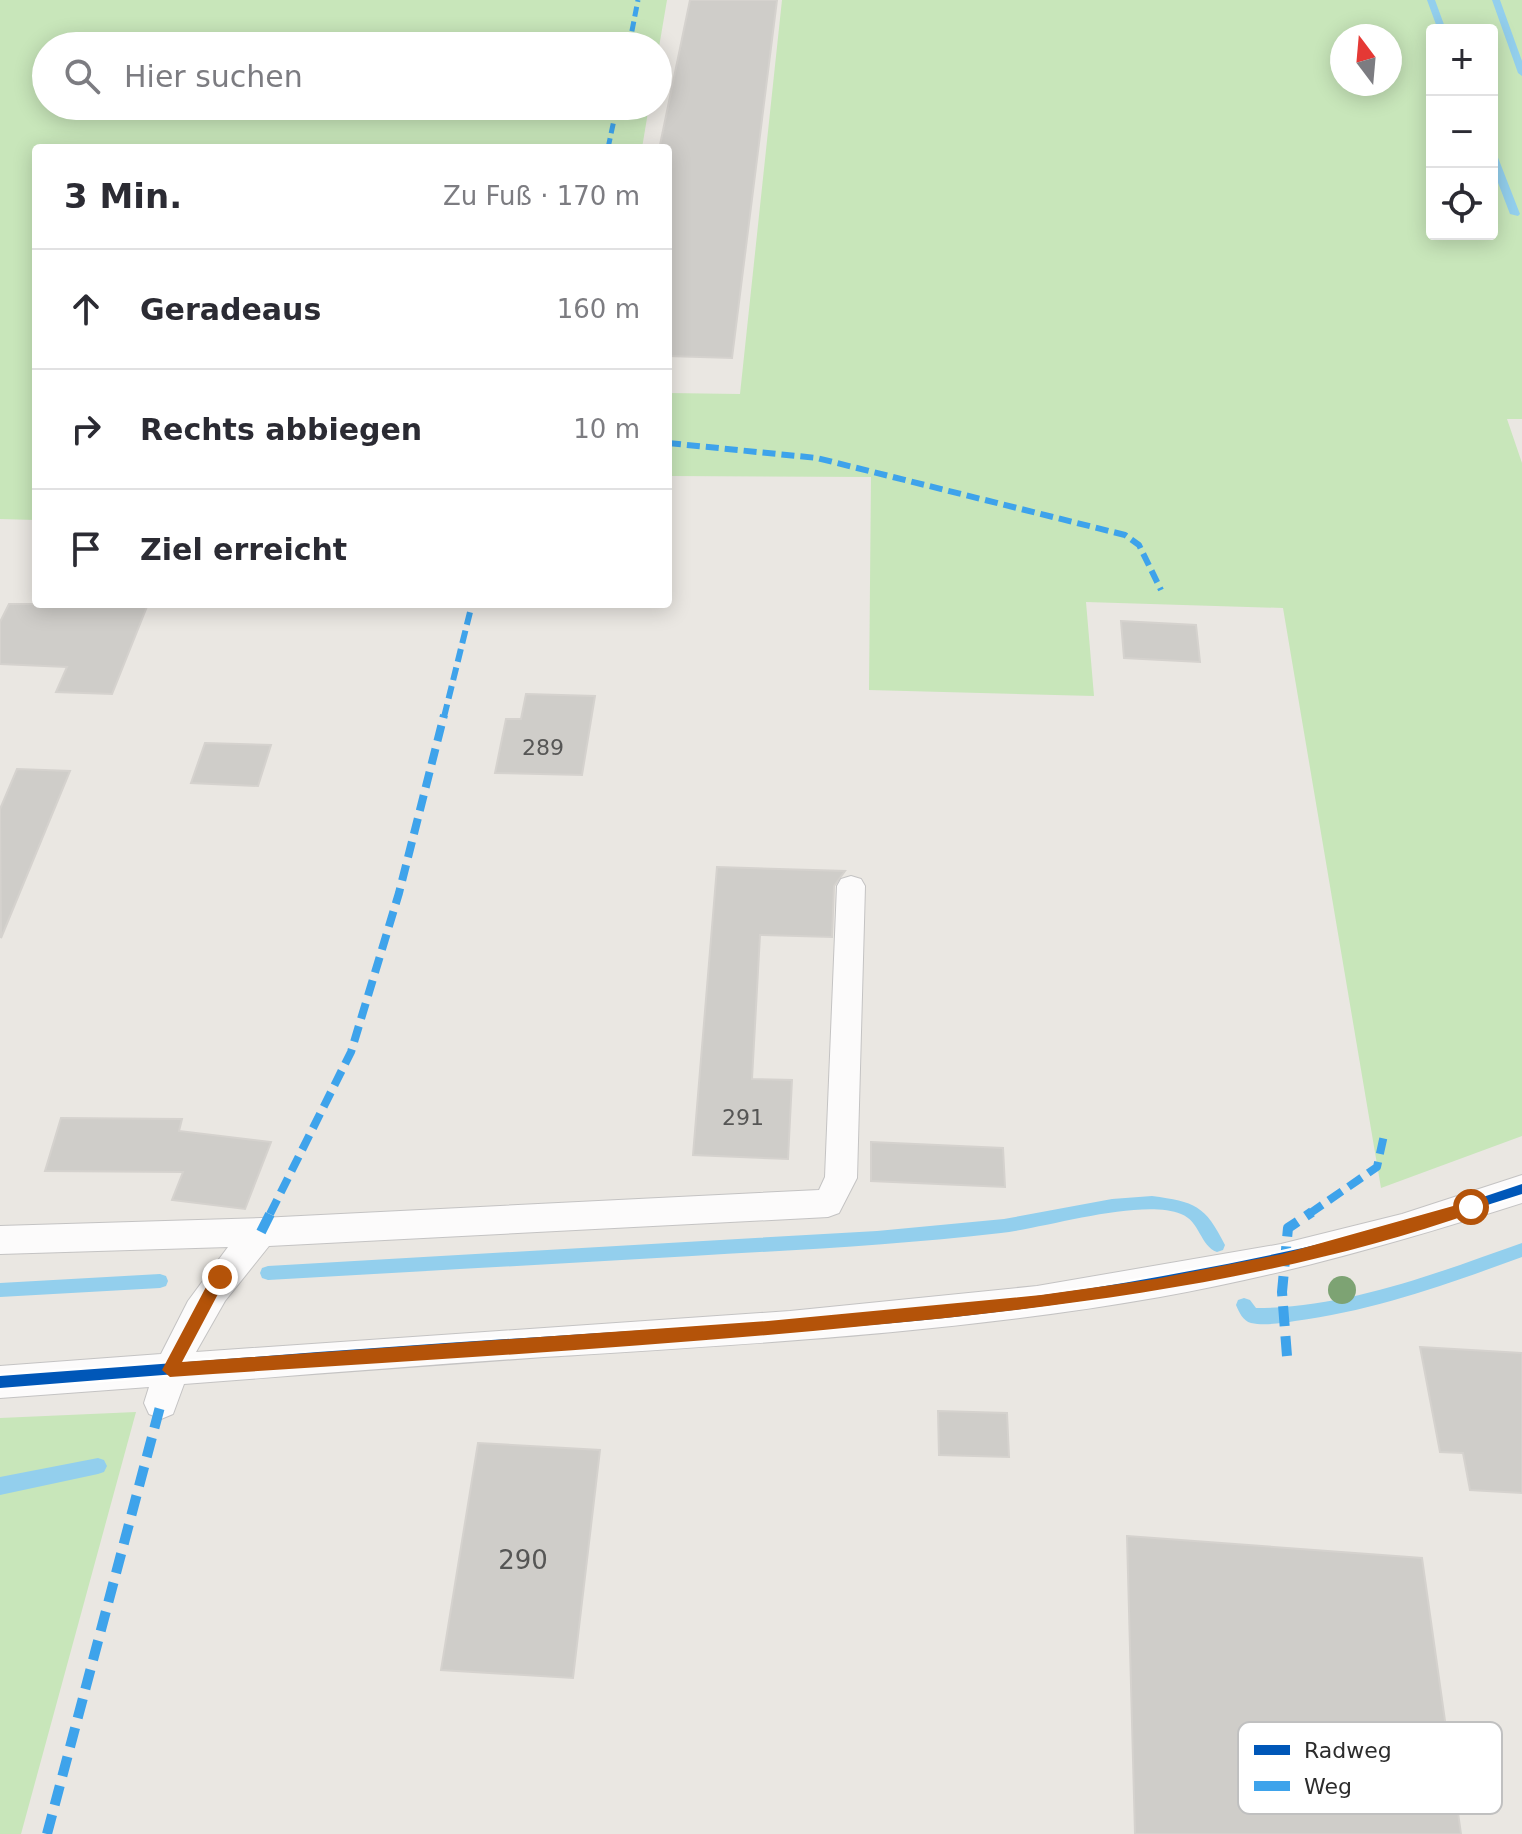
<!DOCTYPE html>
<html lang="de">
<head>
<meta charset="utf-8">
<style>
	:root { --surface:#fff; --page:#f2f2f3; --text:#2b2b33; --muted:#7c7c81; --line:#e1e1e2 }
	body { margin:0; font-family:"DejaVu Sans",sans-serif; background:var(--page); color:var(--text) }
	.controls { position:absolute; right:24px; top:24px; display:grid; overflow:hidden; border-radius:8px; box-shadow:0 4px 20px #0003 }
	.controls button { width:72px; height:72px; display:grid; place-items:center; padding:0; border:0; border-bottom:2px solid var(--line); background:var(--surface); color:var(--text); font:40px sans-serif }
	.compass { position:absolute; left:1330px; top:24px; width:72px; height:72px; border-radius:50%; background:var(--surface); box-shadow:0 4px 20px #0003; rotate:344deg }
	.stop { position:absolute; width:24px; height:24px; margin:-18px; border:6px solid #b45309; border-radius:50%; background:#fff }
	.stop.end { background:#b45309; border-color:#fff; box-shadow:0 2px 8px #0008 }
	.list { margin:0; padding:0; list-style:none }
	h2 { display:flex; justify-content:space-between; align-items:center; height:104px; margin:0; padding:0 32px; font-size:34px }
	h2 small { font-size:26px; font-weight:400; color:var(--muted) }
	.list li { display:grid; grid-template-columns:52px 1fr auto; gap:24px; align-items:center; box-sizing:border-box; height:120px; padding:0 32px; border-top:2px solid var(--line) }
	.list b { display:block; font-size:30px; white-space:nowrap }
	.list em { font-size:26px; font-style:normal; color:var(--muted) }
	.icon { flex:none; width:44px; height:44px; fill:none; stroke:currentColor; stroke-width:2; stroke-linecap:round; stroke-linejoin:round }
	.map { position:relative; flex:none; width:1522px; height:1834px; overflow:hidden }
	.search { position:absolute; background:var(--surface); box-shadow:0 4px 20px #0003; left:32px; top:32px; width:640px; height:88px; display:flex; align-items:center; gap:20px; box-sizing:border-box; padding:0 28px; border-radius:44px; color:var(--muted); font-size:30px }
	.panel { position:absolute; background:var(--surface); box-shadow:0 4px 20px #0003; left:32px; top:144px; width:640px; height:464px; border-radius:8px }
	.map>svg:first-child { display:block }
	.green { fill:#c8e6ba; fill-rule:evenodd }
	.lines { fill:none; stroke-linecap:round; stroke-linejoin:round }
	.stream { fill:#93cfed; fill-rule:evenodd }
	.building { fill:#cfcdc9; stroke:#d5d2ce; stroke-width:2 }
	.service-casing { stroke:#c4c3c3; stroke-width:2 }
	.service { fill:#fcfbfb; fill-rule:evenodd }
	.quiet-far3 { stroke:#3ea3eb; stroke-width:5; stroke-dasharray:10 5; stroke-linecap:butt }
	.quiet-far2 { stroke:#3ea3eb; stroke-width:6; stroke-dasharray:13 6; stroke-linecap:butt }
	.quiet-far1 { stroke:#3ea3eb; stroke-width:8; stroke-dasharray:16 8; stroke-linecap:butt }
	.quiet { stroke:#3ea3eb; stroke-width:10; stroke-dasharray:20 10; stroke-linecap:butt }
	.cycleway-casing { stroke:#fff; stroke-width:5 }
	.cycleway { fill:#0057b8; fill-rule:evenodd }
	.tree { fill:#7da373 }
	.route { fill:#b45309 }
	.labels { text-anchor:middle; stroke-width:6; stroke-linejoin:round; paint-order:stroke }
	.number-label { font-size:22px; fill:#565655 }
	.near-number-label { font-size:26px; fill:#565655 }
	.key { fill:#fff; stroke:#c0c0c0; stroke-width:2 }
	.key-label { font-size:22px; fill:#2c2c2c }
</style>
</head>
<body>
<div class="map">
<svg width="1522" height="1834" viewBox="0 0 1522 1834">
	<rect width="100%" height="100%" fill="#eae7e2"/>
	<path class="green" d="M0,0H667L658,53V46H46V106H649L642,148H36V520L0,519Z
		M782,0H1522V419H1507L1522,463V1136L1381,1188L1283,608L1086,602L1094,696L869,690L871,477L668,476V393L740,394ZM1432,30H1492V234H1432ZM1342,36H1390V84H1342Z
		M136,1412L21,1834H0V1418Z"/>
	<g class="lines">
		<path class="stream" d="M1427,0H1435L1446,30H1438Z
			M1492,0H1500L1522,61V76L1518,73Z
			M1492,152L1497,155L1520,214L1518,216L1510,214L1492,167Z
			M1152,1196C1195,1202 1205,1205 1225,1245L1223,1250L1217,1252C1200,1246 1200,1221 1181,1214C1140,1198 1047,1228 1001,1233C899,1245 795,1250 692,1256C551,1264 409,1272 268,1280L262,1278L260,1273L262,1268L268,1266L877,1231L1004,1219L1112,1199Z
			M1522,1243V1257C1448,1284 1373,1311 1295,1321C1282,1323 1264,1326 1251,1323C1243,1321 1239,1312 1236,1305L1238,1300L1244,1298L1250,1300L1256,1308C1347,1308 1437,1273 1522,1243Z
			M160,1274L166,1276L168,1281L166,1286L160,1288L0,1297V1283Z
			M98,1458L104,1460L107,1466L104,1472L98,1474L0,1495V1477Z"/>
	</g>
	<path class="building" d="M690,0H777L732,358L668,356V146L660,145Z
		M9,604H148L112,694L56,692L67,667L0,664V622Z
		M1121,621L1196,625L1200,662L1124,658Z
		M526,694L595,696L582,775L495,773L506,719H521Z
		M205,743L271,745L258,786L191,783Z
		M17,769L70,771L1,938L0,809Z
		M717,867L845,871L834,886L832,937L760,935L752,1079L792,1080L788,1159L693,1155Z
		M61,1118L182,1119L179,1131L271,1142L245,1209L172,1200L183,1172L45,1171Z
		M871,1142L1003,1148L1005,1187L871,1181Z
		M1420,1347L1522,1353V1493L1470,1490L1463,1453L1440,1452Z
		M938,1411L1007,1413L1009,1457L939,1455Z
		M478,1443L600,1450L573,1678L441,1670Z
		M1127,1536L1422,1558L1461,1834H1135Z"/>
	<g class="lines">
		<g class="service-casing">
			<path id="service" d="M851,876L861,879L865,886L857,1178L839,1213L828,1217L269,1246L225,1301L196,1352L790,1311L1037,1286L1281,1244L1402,1214L1522,1175V1203C1403,1241 1284,1275 1160,1297C957,1333 749,1344 544,1357C424,1365 304,1375 184,1384L173,1414L161,1419L149,1414L144,1403L149,1387L0,1398V1366L161,1354L188,1301L228,1247L0,1254V1226L261,1218L819,1190L825,1177L837,886L841,879Z"/>
		</g>
		<use href="#service" class="service"/>
		<path class="quiet-far3" d="M629,46L638,0
			M608,148L617,106"/>
		<path class="quiet-far2" d="M668,443L817,458L1125,535L1139,545L1161,590
			M444,717L472,604"/>
		<path class="quiet-far1" d="M270,1214L351,1052L399,893L444,715
			M1309,1214L1377,1167L1384,1135"/>
		<path class="quiet" d="M261,1232L271,1212
			M1287,1356L1282,1292L1288,1228L1312,1212
			M47,1834L161,1403"/>
		<g class="cycleway-casing">
			<path id="cycleway" d="M1522,1184V1194C1483,1206 1444,1220 1404,1232C1325,1255 1244,1272 1163,1287C958,1325 748,1334 540,1347C360,1359 180,1374 0,1388V1376C180,1363 360,1348 540,1337C748,1323 958,1314 1163,1276C1244,1261 1325,1245 1404,1222C1444,1210 1483,1197 1522,1184Z"/>
		</g>
		<use href="#cycleway" class="cycleway"/>
	</g>
	<circle class="tree" cx="1342" cy="1290" r="14"/>
	<path class="route" d="M1471,1201L1478,1207L1476,1212C1278,1281 1072,1306 864,1326C633,1349 401,1361 170,1377L162,1370L214,1272L220,1270L227,1277L182,1362L768,1321L1041,1295L1155,1279L1282,1254Z"/>
	<g class="labels">
		<g class="number-label">
			<text x="543" y="755">289</text>
			<text x="743" y="1125">291</text>
		</g>
		<g class="near-number-label">
			<text x="523" y="1569">290</text>
		</g>
	</g>
	<rect x="1238" y="1722" width="264" height="92" rx="12" class="key"/>
	<rect x="1254" y="1745" width="36" height="10" fill="#0057b8"/>
	<rect x="1254" y="1781" width="36" height="10" fill="#3ea3eb"/>
	<g class="key-label">
		<text x="1304" y="1758">Radweg</text>
		<text x="1304" y="1794">Weg</text>
	</g>
</svg>
<div class="controls">
<button>+</button>
<button>−</button>
<button><svg class="icon" aria-label="locate" viewBox="0 0 24 24"><circle cx="12" cy="12" r="6"/><path d="M12 2v4M12 18v4M2 12h4M18 12h4"/></svg></button>
</div>
<svg class="compass" viewBox="-18 -18 36 36"><path d="M0-13l5 13h-10z" fill="#e53935"/><path d="M0 13l5-13h-10z" fill="#7c7c81"/></svg>
<div class="stop" style="left:1471px;top:1207px"></div>
<div class="stop end" style="left:220px;top:1277px"></div>
<div class="search"><svg class="icon" aria-label="search" viewBox="0 0 24 24"><circle cx="10" cy="10" r="6"/><path d="M15 15l6 6"/></svg>Hier suchen</div>
<section class="panel">
<h2>3 Min.<small>Zu Fuß · 170 m</small></h2>
<ul class="list">
<li><svg class="icon" aria-label="ahead" viewBox="0 0 24 24"><path d="M12 20V5M6 11l6-6 6 6"/></svg><div><b>Geradeaus</b></div><em>160 m</em></li>
<li><svg class="icon" aria-label="right" viewBox="0 0 24 24"><path d="M7 20v-9h11M14 6l5 5-5 5"/></svg><div><b>Rechts abbiegen</b></div><em>10 m</em></li>
<li><svg class="icon" aria-label="arrive" viewBox="0 0 24 24"><path d="M6 21V4h12l-3 4 3 4H6"/></svg><div><b>Ziel erreicht</b></div></li>
</ul>
</section>
</div>
</body>
</html>
